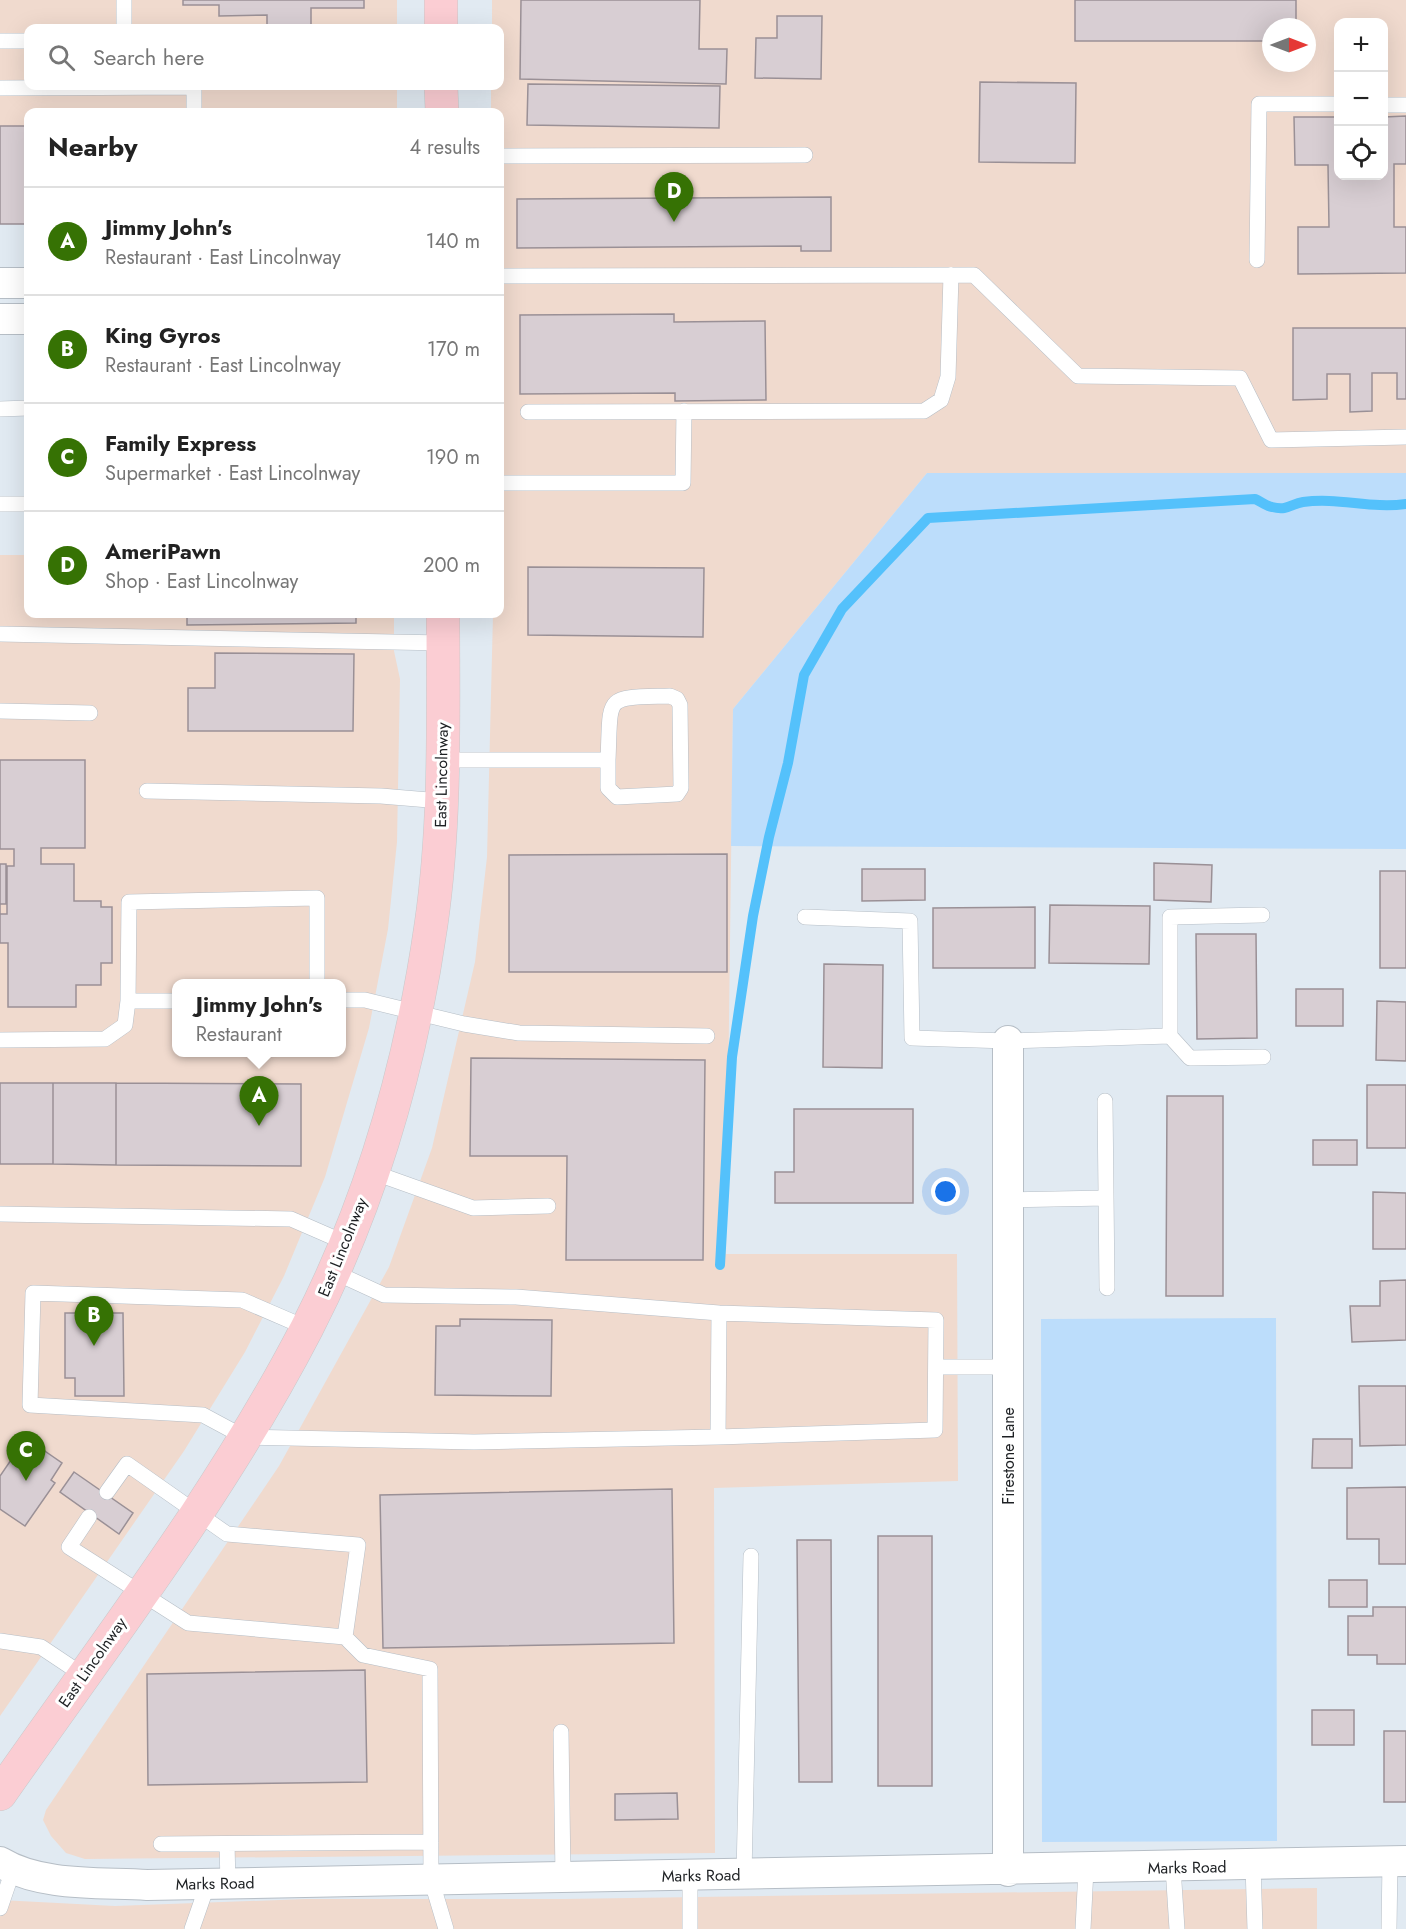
<!DOCTYPE html>
<html lang="en">
<head>
<meta charset="utf-8">
<style>
	:root { --surface:#fff; --page:#f6f6f6; --text:#222; --muted:#767676; --line:#e0e0e0; --accent:#367204 }
	body { margin:0; font-family:Jost,sans-serif; background:var(--page); color:var(--text) }
	.controls { position:absolute; right:18px; top:18px; display:grid; overflow:hidden; border-radius:12px; box-shadow:0 6px 24px #0002 }
	.controls button { width:54px; height:54px; display:grid; place-items:center; padding:0; border:0; border-bottom:2px solid var(--line); background:var(--surface); color:var(--text); font:30px sans-serif }
	.compass { position:absolute; left:1262px; top:18px; width:54px; height:54px; border-radius:50%; background:var(--surface); box-shadow:0 6px 24px #0002; rotate:90deg }
	.you { position:absolute; left:946px; top:1192px; width:21px; height:21px; margin:-15px; border:4px solid #fff; border-radius:50%; background:#1a73e8; box-shadow:0 0 0 9px #1a73e833 }
	.badge { display:grid; place-items:center; width:39px; height:39px; border-radius:50%; background:var(--accent); color:#fff; font-size:20px; font-weight:700 }
	.pin { position:absolute; translate:-50% -50px; filter:drop-shadow(0 2px 3px #0008) }
	.pin::after { content:''; position:absolute; top:32px; width:21px; height:18px; background:inherit; clip-path:polygon(0 0,100% 0,50% 100%) }
	.popup { position:absolute; left:172px; top:979px; width:174px; height:78px; box-sizing:border-box; display:grid; place-content:center; border-radius:12px; background:var(--surface); filter:drop-shadow(0 2px 4px #0005); font-size:20px; white-space:nowrap; color:var(--muted) }
	.popup b { font-size:22px; color:var(--text) }
	.popup::after { content:''; position:absolute; left:50%; top:100%; margin-left:-12px; border:12px solid transparent; border-top-color:var(--surface) }
	.list { margin:0; padding:0; list-style:none }
	h2 { display:flex; justify-content:space-between; align-items:center; height:78px; margin:0; padding:0 24px; font-size:26px }
	h2 small { font-size:20px; font-weight:400; color:var(--muted) }
	.list li { display:grid; grid-template-columns:39px 1fr auto; gap:18px; align-items:center; box-sizing:border-box; height:108px; padding:0 24px; border-top:2px solid var(--line) }
	.list b { display:block; font-size:22px; white-space:nowrap }
	.list p { margin:0; font-size:20px; white-space:nowrap; color:var(--muted) }
	.list em { font-size:20px; font-style:normal; color:var(--muted) }
	.icon { flex:none; width:33px; height:33px; fill:none; stroke:currentColor; stroke-width:2; stroke-linecap:round; stroke-linejoin:round }
	.map { position:relative; flex:none; width:1406px; height:1929px; overflow:hidden }
	.search { position:absolute; background:var(--surface); box-shadow:0 6px 24px #0002; left:24px; top:24px; width:480px; height:66px; display:flex; align-items:center; gap:15px; box-sizing:border-box; padding:0 21px; border-radius:12px; color:var(--muted); font-size:22px }
	.panel { position:absolute; background:var(--surface); box-shadow:0 6px 24px #0002; left:24px; top:108px; width:480px; height:510px; border-radius:12px }
	.map>svg:first-child { display:block }
	.commercial { fill:#f0dace; fill-rule:evenodd }
	.green { fill:#bcddfb }
	.lines { fill:none; stroke-linecap:round; stroke-linejoin:round }
	.stream { stroke:#54c1fb; stroke-width:10 }
	.building { fill:#d8ced3; stroke:#9a9096; stroke-width:1.5 }
	.service-casing { stroke:#b6bec6; stroke-width:16 }
	.minor-casing { stroke:#b6bec6; stroke-width:32 }
	.primary-casing { stroke:#c9c9ca; stroke-width:34 }
	.service { stroke:#fff; stroke-width:15 }
	.minor { stroke:#fff; stroke-width:30 }
	.primary { stroke:#fbcdd3; stroke-width:33 }
	.labels { text-anchor:middle; stroke-width:6; stroke-linejoin:round; paint-order:stroke }
	.street-label { font-size:16px; fill:#1d2023; stroke:#fff }
</style>
</head>
<body>
<div class="map">
<svg width="1406" height="1929" viewBox="0 0 1406 1929">
	<rect width="100%" height="100%" fill="#e1eaf2"/>
	<path class="commercial" d="M0,0H397V28H28V86H397V112H28V224H0Z
		M492,0H1406V473H927L733,709L726,1254H957L958,1481L714,1488L715,1853L85,1859L66,1853L51,1836L43,1820L46,1810L279,1466L389,1267L432,1148L475,962L487,857L493,614H500V112H491V86H500V28H492ZM1338,22H1384V176H1338ZM1271,27H1307V63H1271Z
		M0,555H28V614H394V651L400,679L397,842L388,929L369,1028L325,1177L284,1276L245,1352L184,1451L0,1716ZM176,984H342V1052H176Z
		M1317,1888V1929H0V1900L115,1906L306,1899H564Z"/>
	<path class="green" d="M927,473H1406V849L731,846L733,709Z
		M1276,1318L1277,1841L1042,1842L1041,1319Z"/>
	<g class="lines">
		<path class="stream" d="M720,1265L732,1057L753,916L769,837L788,763L804,675L842,609L928,518L1255,499C1260,501 1266,506 1272,507C1288,511 1291,504 1303,502C1339,497 1370,509 1406,504"/>
	</g>
	<path class="building" d="M183,0H364V8H311V28H267V15L219,16V5H183Z
		M521,0H700L699,49H727L726,84L520,79Z
		M1075,0H1296V27H1271V41H1075Z
		M777,16H822L821,79L755,78L756,38H777Z
		M980,82L1076,83L1075,163L979,162Z
		M528,84L720,86L719,128L527,125Z
		M1406,116V164H1394V227H1406V273L1298,274V227H1329L1328,165H1295L1294,117H1338V176H1384V117Z
		M0,126H28V224H0Z
		M831,197V251H801V246L517,248V199Z
		M674,314V322L765,321L766,400L675,401V393L520,394V315Z
		M1293,328H1406V399H1397V373H1372V411L1350,412V374H1327V399L1293,400Z
		M528,567L704,568L703,637L528,635Z
		M187,614H356V623L187,625Z
		M215,653L354,654L353,731H188V688H215Z
		M0,760H85V848H41V864H74V901H101V907H112V963H101V985H76V1007H8V943H0V864H6V904H0V914H7V866H14V849H0Z
		M727,854V972H509V855Z
		M1154,863L1212,865L1211,902L1154,900Z
		M862,869H925V900L862,901Z
		M1380,871H1406V968H1380Z
		M1050,905L1150,906L1149,964L1049,963Z
		M1035,907V968H933V908Z
		M1196,934H1256L1257,1038L1197,1039Z
		M824,964L883,965L882,1068L823,1067Z
		M1296,989H1343V1026H1296Z
		M1377,1001L1406,1002V1061L1376,1060Z
		M471,1058L705,1060L703,1260H566L567,1156H470Z
		M0,1083H53V1164H0Z
		M53,1083H116V1165L53,1164Z
		M116,1083L301,1084V1166L116,1165Z
		M1367,1085H1406V1148H1367Z
		M1167,1096H1223V1296H1166Z
		M794,1109H913V1203H775V1172H794Z
		M1313,1140H1357V1165H1313Z
		M1373,1192L1406,1193V1249H1373Z
		M1406,1280V1340L1352,1342L1350,1306H1380V1281Z
		M65,1313H123L124,1396H75V1378H65Z
		M460,1319L552,1320L551,1396L435,1395L436,1326H460Z
		M1359,1386H1406V1445L1360,1446Z
		M26,1438L62,1463L51,1480L55,1483L25,1526L0,1509V1476Z
		M1313,1439H1352V1468H1312Z
		M74,1472L133,1513L119,1534L60,1492Z
		M1406,1487V1564H1379V1539H1347V1488Z
		M672,1489L674,1643L383,1648L380,1495Z
		M878,1536H932V1786H878Z
		M797,1540H831L832,1782H799Z
		M1329,1580H1367V1607H1329Z
		M1373,1607H1406V1664H1377V1655H1348V1616H1373Z
		M365,1670L367,1782L148,1785L147,1674Z
		M1312,1710H1354V1745H1312Z
		M1384,1731H1406V1802H1384Z
		M677,1793L678,1819L615,1820V1794Z"/>
	<g class="lines">
		<g class="service-casing">
			<path id="service" d="M124,0V28
				M0,41H28
				M0,88L194,87V112
				M1384,105H1406
				M500,156L805,155
				M1257,260L1259,104H1338
				M500,276L974,275L1078,376L1240,378L1271,440L1406,437
				M0,409L28,408
				M528,412L924,411L941,400L948,377L951,275
				M500,483H683L684,411
				M0,504H28
				M0,634L443,643
				M0,711L90,713
				M443,760H608C611,693 603,698 670,696L677,699L680,705L681,788L677,794L617,797L608,788V760
				M147,791L381,796L441,801
				M805,917L910,921L912,1038L1008,1041L1170,1036V917L1262,915
				M342,1000H365L464,1024L519,1033L707,1036
				M176,1001H128L129,902L317,898V984
				M1170,1036L1190,1058L1263,1057
				M0,1040L105,1039L125,1025L128,1001
				M1105,1101L1107,1288
				M372,1172L473,1208L548,1206
				M1008,1200L1106,1198
				M0,1214L291,1219L346,1243
				M307,1328L242,1300L33,1293L30,1405L203,1415L244,1437L474,1442L718,1437L719,1313L516,1297L384,1295L334,1272
				M936,1367H1008
				M718,1437L935,1430L936,1320L719,1313
				M89,1517L69,1547L188,1623L345,1637L358,1545L227,1534L127,1464L107,1492
				M345,1637L363,1655L430,1669L431,1879L446,1929
				M0,1641L41,1647L83,1675
				M561,1732L563,1877
				M161,1844L431,1842
				M227,1844L228,1883
				M1253,1865L1255,1929
				M1173,1867L1177,1929
				M690,1875V1929
				M744,1875L751,1556
				M0,1908L13,1870
				M192,1929L208,1883
				M1083,1929L1086,1869
				M1389,1929L1390,1861"/>
		</g>
		<g class="minor-casing">
			<path id="minor" d="M0,283H28
				M0,319H28
				M1008,1041V1871
				M0,1862C41,1887 101,1882 147,1885L1406,1861"/>
		</g>
		<g class="primary-casing">
			<path id="primary" d="M441,0V28
				M441,86L442,112
				M0,1794C106,1642 222,1493 307,1328C371,1203 411,1064 431,925C446,822 443,717 443,614"/>
		</g>
		<use href="#service" class="service"/>
		<use href="#minor" class="minor"/>
		<use href="#primary" class="primary"/>
	</g>
	<g class="labels">
		<g class="street-label">
			<text transform="translate(441 775) rotate(-89)" y="6">East Lincolnway</text>
			<text transform="translate(342 1247) rotate(-68)" y="6">East Lincolnway</text>
			<text transform="translate(1008 1456) rotate(-90)" y="6">Firestone Lane</text>
			<text transform="translate(92 1662) rotate(-55)" y="6">East Lincolnway</text>
			<text transform="translate(1187 1867) rotate(-1)" y="6">Marks Road</text>
			<text transform="translate(701 1875) rotate(-1)" y="6">Marks Road</text>
			<text transform="translate(215 1883) rotate(-1)" y="6">Marks Road</text>
		</g>
	</g>
</svg>
<div class="controls">
<button>+</button>
<button>−</button>
<button><svg class="icon" aria-label="locate" viewBox="0 0 24 24"><circle cx="12" cy="12" r="6"/><path d="M12 2v4M12 18v4M2 12h4M18 12h4"/></svg></button>
</div>
<svg class="compass" viewBox="-18 -18 36 36"><path d="M0-13l5 13h-10z" fill="#e53935"/><path d="M0 13l5-13h-10z" fill="#767676"/></svg>
<div class="you"></div>
<div class="pin badge" style="left:259px;top:1126px">A</div>
<div class="popup"><b>Jimmy John's</b>Restaurant</div>
<div class="pin badge" style="left:94px;top:1346px">B</div>
<div class="pin badge" style="left:26px;top:1481px">C</div>
<div class="pin badge" style="left:674px;top:222px">D</div>
<div class="search"><svg class="icon" aria-label="search" viewBox="0 0 24 24"><circle cx="10" cy="10" r="6"/><path d="M15 15l6 6"/></svg>Search here</div>
<section class="panel">
<h2>Nearby<small>4 results</small></h2>
<ul class="list">
<li><span class="badge">A</span><div><b>Jimmy John's</b><p>Restaurant · East Lincolnway</p></div><em>140 m</em></li>
<li><span class="badge">B</span><div><b>King Gyros</b><p>Restaurant · East Lincolnway</p></div><em>170 m</em></li>
<li><span class="badge">C</span><div><b>Family Express</b><p>Supermarket · East Lincolnway</p></div><em>190 m</em></li>
<li><span class="badge">D</span><div><b>AmeriPawn</b><p>Shop · East Lincolnway</p></div><em>200 m</em></li>
</ul>
</section>
</div>
</body>
</html>
